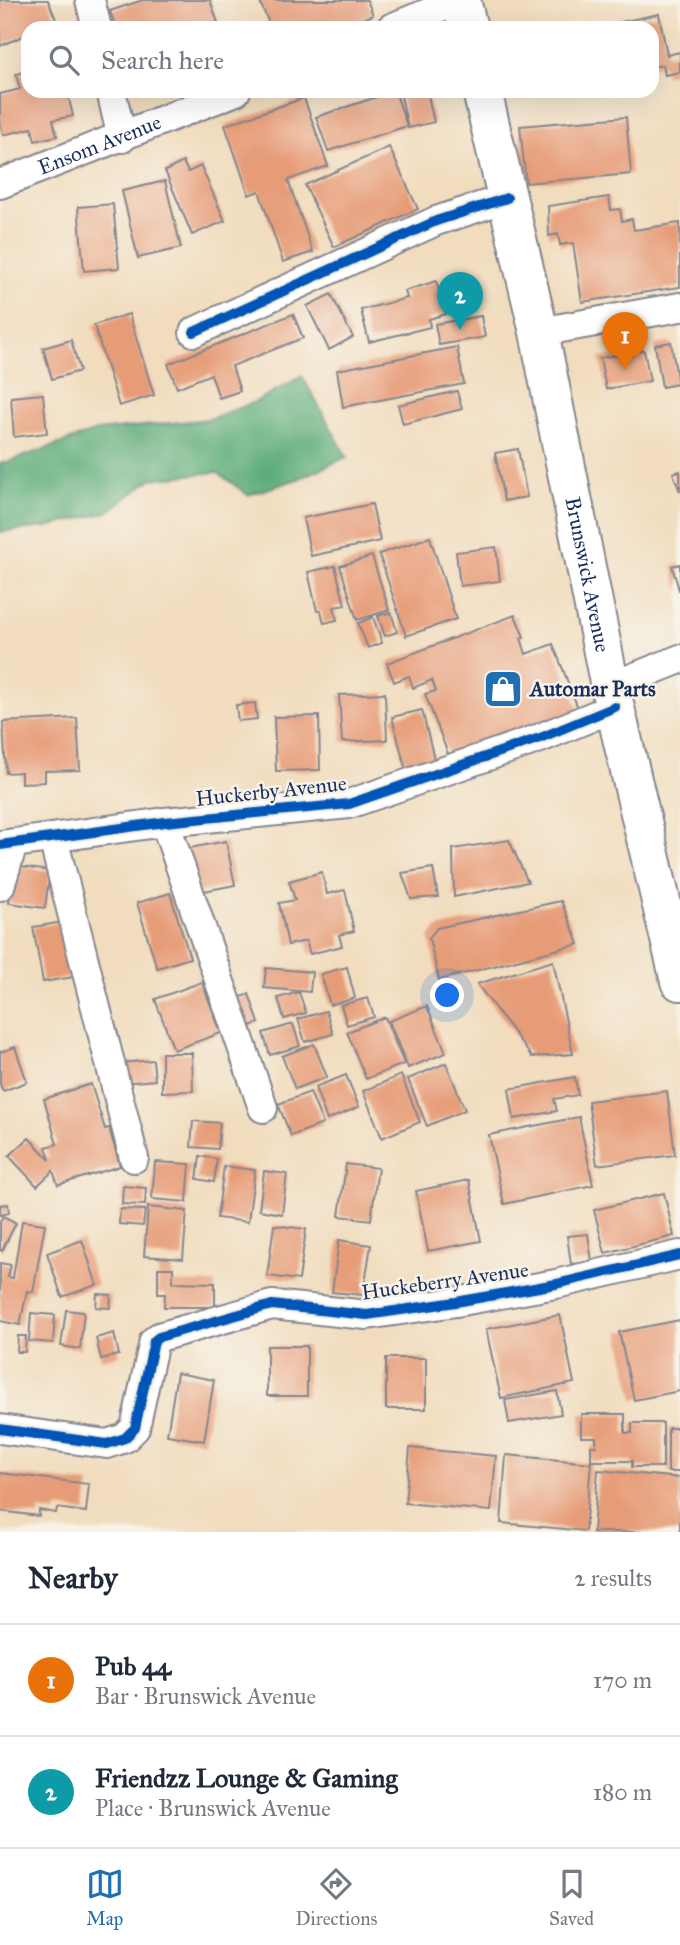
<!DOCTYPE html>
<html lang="en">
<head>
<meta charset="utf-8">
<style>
	:root { --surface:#fff; --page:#f6f6f7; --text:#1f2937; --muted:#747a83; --line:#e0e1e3; --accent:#1f6fb2 }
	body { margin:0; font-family:"IM FELL Great Primer",serif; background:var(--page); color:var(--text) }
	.you { position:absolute; left:448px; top:996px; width:24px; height:24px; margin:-18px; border:5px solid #fff; border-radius:50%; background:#1a73e8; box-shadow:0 0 0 10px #1a73e833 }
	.badge { display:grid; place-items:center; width:46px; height:46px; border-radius:50%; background:var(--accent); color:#fff; font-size:23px; font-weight:700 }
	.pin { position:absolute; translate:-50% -58px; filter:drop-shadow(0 2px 4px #0008) }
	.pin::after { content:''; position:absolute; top:37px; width:24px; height:21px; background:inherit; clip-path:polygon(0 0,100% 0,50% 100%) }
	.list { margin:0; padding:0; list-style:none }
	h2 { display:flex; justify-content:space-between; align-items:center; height:91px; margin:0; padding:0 28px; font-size:30px }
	h2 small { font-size:23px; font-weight:400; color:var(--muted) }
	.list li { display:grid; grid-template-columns:46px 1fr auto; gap:21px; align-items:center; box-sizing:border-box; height:112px; padding:0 28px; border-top:2px solid var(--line) }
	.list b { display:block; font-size:26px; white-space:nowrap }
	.list p { margin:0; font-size:23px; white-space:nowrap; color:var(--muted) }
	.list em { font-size:23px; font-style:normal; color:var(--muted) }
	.icon { flex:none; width:38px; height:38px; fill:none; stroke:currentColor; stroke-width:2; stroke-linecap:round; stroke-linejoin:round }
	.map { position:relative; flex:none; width:680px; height:1532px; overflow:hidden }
	.search { position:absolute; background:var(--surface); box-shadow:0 7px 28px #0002; left:21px; right:21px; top:21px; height:77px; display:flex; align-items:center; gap:18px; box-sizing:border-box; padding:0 24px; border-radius:21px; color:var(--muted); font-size:26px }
	.sheet { height:315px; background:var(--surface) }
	nav { display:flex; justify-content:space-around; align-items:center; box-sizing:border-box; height:98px; border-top:2px solid var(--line); background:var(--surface); font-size:19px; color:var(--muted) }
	nav a { display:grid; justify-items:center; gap:4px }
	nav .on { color:var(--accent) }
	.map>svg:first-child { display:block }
	.forest { fill:#5cac78; stroke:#3c6e6b; stroke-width:2 }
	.building { fill:#e79c78 }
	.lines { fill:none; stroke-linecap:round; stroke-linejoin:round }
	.street-casing { stroke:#86868e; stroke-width:32 }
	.secondary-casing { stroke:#86868e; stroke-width:42 }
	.street { stroke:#fff; stroke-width:28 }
	.secondary { stroke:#fff; stroke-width:38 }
	.cycleway-casing { stroke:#f7f3e8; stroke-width:15 }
	.cycleway { stroke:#0057b8; stroke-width:10 }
	.labels { text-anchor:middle; stroke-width:5; stroke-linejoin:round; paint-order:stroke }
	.street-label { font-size:21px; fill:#1b2f5e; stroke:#f7f3e8 }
	.poi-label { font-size:21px; font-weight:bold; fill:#1b2f5e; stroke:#f7f3e8; text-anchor:start }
</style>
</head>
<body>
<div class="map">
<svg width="680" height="1532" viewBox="0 0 680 1532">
	<rect width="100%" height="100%" fill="#f7f3e8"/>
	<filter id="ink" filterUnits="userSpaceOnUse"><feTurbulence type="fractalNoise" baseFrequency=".0143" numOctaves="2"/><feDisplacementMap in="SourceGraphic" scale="14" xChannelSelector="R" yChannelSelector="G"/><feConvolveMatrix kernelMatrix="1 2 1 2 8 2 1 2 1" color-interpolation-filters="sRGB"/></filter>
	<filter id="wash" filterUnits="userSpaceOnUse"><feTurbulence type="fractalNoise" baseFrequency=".00686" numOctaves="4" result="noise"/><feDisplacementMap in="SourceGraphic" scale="28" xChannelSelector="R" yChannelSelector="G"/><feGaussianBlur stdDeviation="1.57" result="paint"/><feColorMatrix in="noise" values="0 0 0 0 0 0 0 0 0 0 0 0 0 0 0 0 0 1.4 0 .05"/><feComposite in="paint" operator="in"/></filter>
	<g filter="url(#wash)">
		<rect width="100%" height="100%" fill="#f1dcbd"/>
		<path class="forest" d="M302,376L347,457L298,479L248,495L217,472L151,479L108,512L47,527L0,532V463L8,462L96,431L210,419L255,402Z"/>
		<g id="blocks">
			<path class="building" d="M0,0H48L57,22L44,28H28V34L0,46Z
				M143,0H210L218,23L205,28H116L110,11Z
				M259,0H367L373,15L354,23L356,28H271Z
				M659,14L667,55L680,52V72L665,75L663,65L652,67V28H592Z
				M28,71V91H67L73,116L53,120L57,136L35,141L32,128L3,135L0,122V94L20,89L16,74Z
				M395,91L407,126L328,151L316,117Z
				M400,91H427L434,122L408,128Z
				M304,98L328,166L288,180L313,252L283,262L259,191L249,195L225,125Z
				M626,117L631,174L526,183L520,126Z
				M389,147L418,209L334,247L305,185Z
				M183,162L188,172L201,166L225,221L192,235L165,171Z
				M165,181L181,248L138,258L122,191Z
				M609,197L611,210L620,209L622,221L632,219L634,230L680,223V287L582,302L573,243L560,245L558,234L549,236L548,206Z
				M113,204L119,268L84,271L78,207Z
				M436,281L446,314L429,319L430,327L369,342L361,310L407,298L405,291Z
				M331,294L353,337L329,350L307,306Z
				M129,314L154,395L119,406L94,325Z
				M293,314L303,338L232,366L240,391L219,398L211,374L177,388L168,364Z
				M481,316L485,337L439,345L435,324Z
				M71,340L80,371L52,379L43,348Z
				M671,342L678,384L662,387L655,345Z
				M457,347L464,384L343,407L337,370Z
				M644,350L650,381L606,389L600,358Z
				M457,391L462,409L403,424L398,405Z
				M43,394L47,433L14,437L11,397Z
				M518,449L527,497L504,501L495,453Z
				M680,471V492L673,473Z
				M372,504L380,541L311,556L303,518Z
				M430,537L456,619L406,636L379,554Z
				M496,547L500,581L460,586L456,552Z
				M372,556L389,610L357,620L340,566Z
				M680,564V590H679L672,566Z
				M335,566L345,605L334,607L337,620L324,623L321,611H317L308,572Z
				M391,612L397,632L385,636L378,616Z
				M515,615L524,637L521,638L526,654L553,644L581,716L452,764L425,694L436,691L432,680L413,688L409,676L394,682L387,663Z
				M373,617L382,643L368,648L358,623Z
				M385,693L387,740L342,742L339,695Z
				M255,703L257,719L238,721L236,705Z
				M422,710L436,767L407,774L392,717Z
				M319,716L320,770L276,771L274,717Z
				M77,718L80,770L45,771V782L21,783V772L6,773L3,722Z
				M509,840L528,882L454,897L453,849Z
				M226,841L235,885L194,893L185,849Z
				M14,866L50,871L45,908L9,903Z
				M433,868L438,897L411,899L402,873Z
				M322,872L327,894L345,890L354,931L339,935L342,946L310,954L306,941L288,945L279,903L295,900L289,881Z
				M170,893L190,958L157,968L137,903Z
				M561,901L579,944L439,980L429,938L437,928Z
				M64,922L74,977L43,982L33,927Z
				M553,961L573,1054L532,1057L477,984Z
				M347,967L355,998L330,1005L321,974Z
				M266,968L312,972L310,992L264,988Z
				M202,982L221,1033L174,1050L155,999Z
				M299,992L306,1013L284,1019L278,998Z
				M249,994L259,1023L243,1028L233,1000Z
				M368,998L374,1017L347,1025L341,1005Z
				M427,1006L446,1053L408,1068L389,1021Z
				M326,1011L333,1034L305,1042L298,1019Z
				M385,1017L404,1064L366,1079L347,1032Z
				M293,1024L300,1046L270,1055L263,1033Z
				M314,1044L327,1077L295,1089L282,1056Z
				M15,1047L27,1082L3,1091L0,1084V1052Z
				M162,1053H192L193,1091L162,1092Z
				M153,1060L155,1080L123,1083L120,1063Z
				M446,1063L465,1110L427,1126L408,1079Z
				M346,1075L359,1107L327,1120L315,1087Z
				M401,1075L420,1122L382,1138L363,1091Z
				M575,1077L578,1095L554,1099L557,1111L514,1119L509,1089Z
				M91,1084L105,1129L109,1128L120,1166L58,1185L53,1171L37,1186L9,1156L29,1138L50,1160L46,1147L57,1144L44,1099Z
				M667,1091L675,1155L597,1165L588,1101Z
				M310,1092L323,1124L291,1136L278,1104Z
				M579,1117L593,1185L504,1204L489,1135Z
				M193,1121L220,1123L218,1149L191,1147Z
				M200,1156L217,1159L214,1182L197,1179Z
				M155,1162L190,1164L187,1202L152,1199Z
				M346,1164L378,1168L371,1220L339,1216Z
				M224,1166L255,1170L248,1222L217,1218Z
				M264,1171L287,1174L282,1214L259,1210Z
				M469,1180L481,1241L428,1251L416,1191Z
				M123,1186L146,1188L145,1205L122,1204Z
				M664,1193L674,1236L605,1253L594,1210Z
				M8,1204L9,1213L0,1215V1205Z
				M148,1207L187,1211L183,1259L144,1256Z
				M120,1209L145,1210L143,1226L119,1224Z
				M3,1216L16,1223L2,1251L0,1250V1221Z
				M22,1221L45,1224L33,1292L27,1291L20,1325L0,1321V1263L11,1265L8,1277L13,1278Z
				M274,1225L306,1229L299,1280L267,1276Z
				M588,1234L592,1262L571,1264L567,1236Z
				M82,1240L97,1285L62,1297L47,1253Z
				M339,1240L371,1245L363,1295L332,1292Z
				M158,1268H173V1282L215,1283V1307H164L165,1294H158Z
				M97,1294L111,1295L110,1308L96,1307Z
				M66,1310L84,1312L80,1349L61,1346Z
				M31,1313L55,1315L53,1343L29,1341Z
				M560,1315L574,1383L501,1398L486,1329Z
				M680,1320V1391L634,1400L619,1332Z
				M114,1333L119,1355L101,1359L96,1338Z
				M18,1336H26L25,1352H17Z
				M267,1346H307V1396H267Z
				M386,1358H426V1409H386Z
				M177,1373L214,1380L204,1441L167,1435Z
				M557,1391L561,1414L509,1423L505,1400Z
				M581,1414H625V1433H632V1423H663V1467H632V1461H591V1446H596V1437H581Z
				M668,1428H680V1472H668Z
				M410,1448L496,1456L491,1511L405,1503Z
				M506,1455L591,1463L585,1531L501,1523Z
				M598,1470L680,1478V1532H593Z
				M0,1473L89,1484L86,1512L57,1508L56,1513L39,1510V1516L0,1511Z"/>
		</g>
	</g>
	<g filter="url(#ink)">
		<use href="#blocks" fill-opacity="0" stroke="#86868e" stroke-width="2"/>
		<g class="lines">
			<g class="street-casing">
				<g id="street">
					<path d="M90,0L97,28"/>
					<path d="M391,28L460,0"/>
					<path d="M111,91L122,138"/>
					<path id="s1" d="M0,184L236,91"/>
					<path d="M194,332L436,221L507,198"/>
					<path d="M539,332L680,307"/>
					<path d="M610,687L680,659"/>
					<path d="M165,822L263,1108"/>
					<path d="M53,838L134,1158"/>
					<path d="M0,845L165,822L349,804L540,738L615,707"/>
					<path d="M0,886L13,844"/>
					<path d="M0,1429L107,1444L125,1438L135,1428L154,1341L159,1337L272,1305L367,1315L456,1302L556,1284L680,1255"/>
				</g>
			</g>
			<g class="secondary-casing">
				<g id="secondary">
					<path d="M461,0L468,28"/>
					<path id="s2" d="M482,91L539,332L610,687L680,981"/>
				</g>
			</g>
			<use href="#street" class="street"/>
			<use href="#secondary" class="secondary"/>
			<g class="cycleway-casing">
				<path id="cycleway" d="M194,332L436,221L507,198
					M0,845L165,822L349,804L540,738L615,707
					M0,1429L107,1444L125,1438L135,1428L154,1341L159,1337L272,1305L367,1315L456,1302L556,1284L680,1255"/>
			</g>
			<use href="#cycleway" class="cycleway"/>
		</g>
	</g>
	<defs>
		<g id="shop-square" transform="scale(2.0125)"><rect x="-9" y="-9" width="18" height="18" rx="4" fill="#1f6fb2" stroke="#f7f3e8"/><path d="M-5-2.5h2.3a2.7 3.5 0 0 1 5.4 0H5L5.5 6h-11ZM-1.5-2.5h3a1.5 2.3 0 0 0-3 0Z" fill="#fff"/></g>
	</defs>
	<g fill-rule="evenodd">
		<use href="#shop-square" x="503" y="689"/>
	</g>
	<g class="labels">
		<g class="street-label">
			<text dy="7" stroke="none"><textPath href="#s1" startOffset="107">Ensom Avenue</textPath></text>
			<text dy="7" stroke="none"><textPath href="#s2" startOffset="495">Brunswick Avenue</textPath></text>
			<text transform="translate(271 791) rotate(-6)" y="7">Huckerby Avenue</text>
			<text transform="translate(445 1281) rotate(-8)" y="7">Huckeberry Avenue</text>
		</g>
		<g class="poi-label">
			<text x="530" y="696">Automar Parts</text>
		</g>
	</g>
</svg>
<div class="you"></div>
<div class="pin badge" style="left:625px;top:370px;background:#e8710a">1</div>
<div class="pin badge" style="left:460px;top:330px;background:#0f9aa8">2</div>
<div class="search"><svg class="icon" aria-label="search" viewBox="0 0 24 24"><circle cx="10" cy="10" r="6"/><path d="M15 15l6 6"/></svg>Search here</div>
</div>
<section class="sheet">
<h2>Nearby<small>2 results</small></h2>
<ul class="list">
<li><span class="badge" style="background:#e8710a">1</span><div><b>Pub 44</b><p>Bar · Brunswick Avenue</p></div><em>170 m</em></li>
<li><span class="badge" style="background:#0f9aa8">2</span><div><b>Friendzz Lounge &amp; Gaming</b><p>Place · Brunswick Avenue</p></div><em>180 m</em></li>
</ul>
</section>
<nav>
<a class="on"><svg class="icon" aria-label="map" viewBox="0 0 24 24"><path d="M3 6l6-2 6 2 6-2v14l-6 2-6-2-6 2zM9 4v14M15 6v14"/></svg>Map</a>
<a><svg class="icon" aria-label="directions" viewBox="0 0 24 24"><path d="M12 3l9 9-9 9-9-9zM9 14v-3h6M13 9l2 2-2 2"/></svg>Directions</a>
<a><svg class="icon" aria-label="saved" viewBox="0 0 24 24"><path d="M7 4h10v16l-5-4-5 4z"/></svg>Saved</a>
</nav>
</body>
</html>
